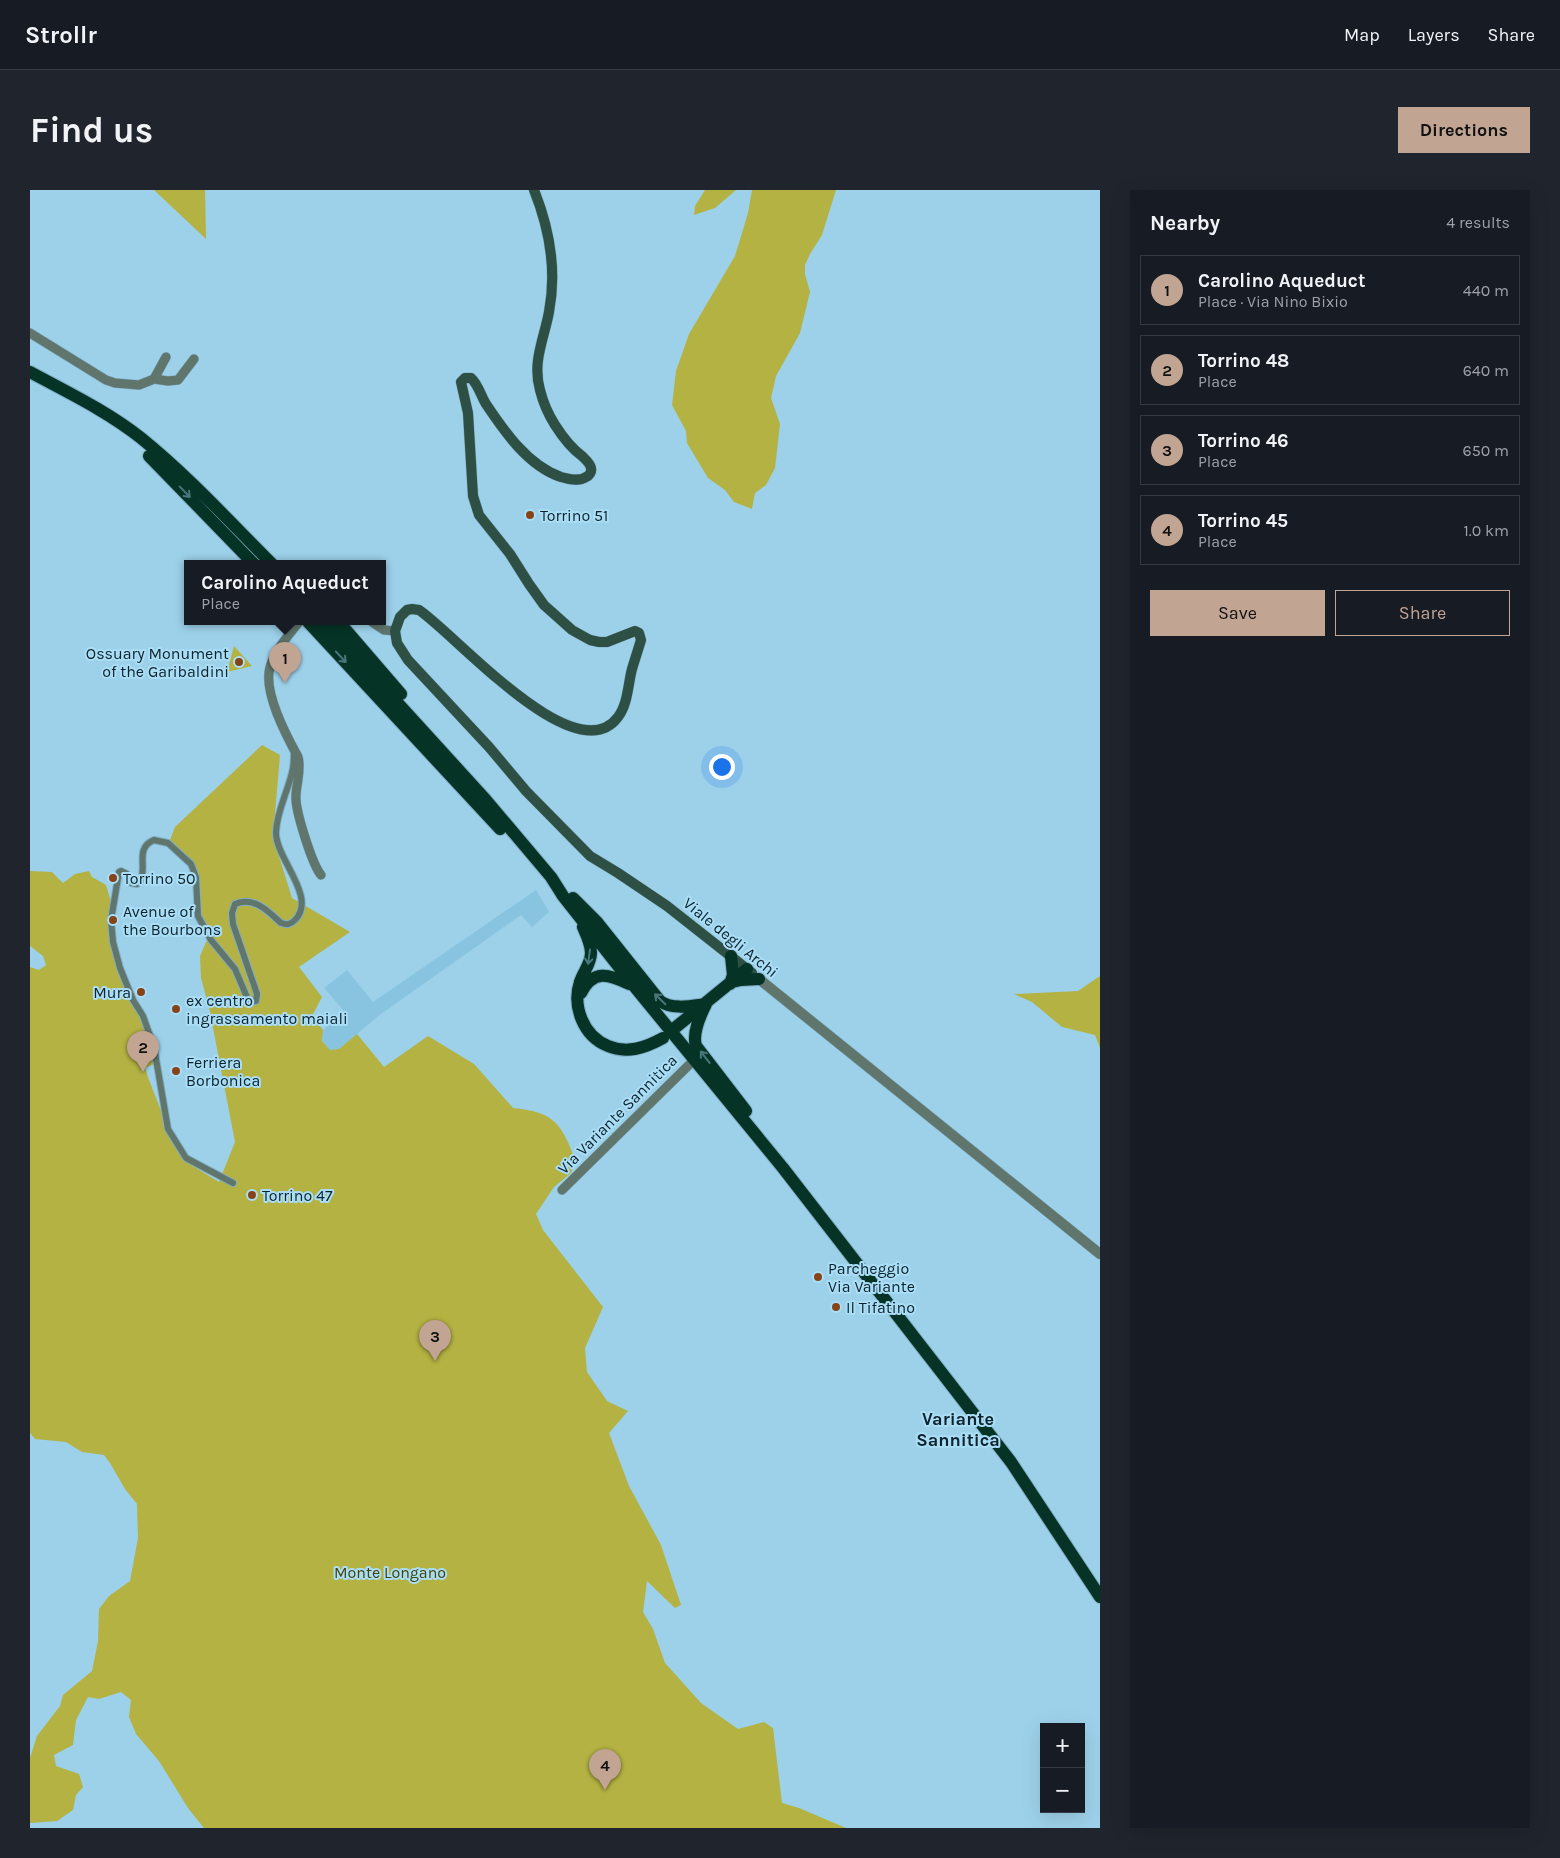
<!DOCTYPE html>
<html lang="en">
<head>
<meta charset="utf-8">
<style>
	:root { --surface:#171b24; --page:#20242c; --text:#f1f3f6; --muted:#9ea1a6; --line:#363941; --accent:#c1a492 }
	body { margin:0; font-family:Karla,sans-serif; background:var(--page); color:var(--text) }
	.controls { position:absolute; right:15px; bottom:15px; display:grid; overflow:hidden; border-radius:0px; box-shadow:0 5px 20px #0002 }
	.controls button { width:45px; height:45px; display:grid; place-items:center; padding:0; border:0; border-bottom:1px solid var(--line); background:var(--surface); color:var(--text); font:25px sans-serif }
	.you { position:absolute; left:691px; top:576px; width:18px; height:18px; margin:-12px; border:4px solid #fff; border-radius:50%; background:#1a73e8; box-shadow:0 0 0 8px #1a73e833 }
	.badge { display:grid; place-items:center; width:32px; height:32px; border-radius:50%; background:var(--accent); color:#111; font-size:16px; font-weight:700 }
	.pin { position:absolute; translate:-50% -41px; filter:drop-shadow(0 1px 2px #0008) }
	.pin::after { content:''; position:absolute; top:26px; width:18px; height:15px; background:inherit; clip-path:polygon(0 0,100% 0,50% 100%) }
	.popup { position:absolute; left:154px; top:370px; width:202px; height:65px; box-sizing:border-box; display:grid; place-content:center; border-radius:0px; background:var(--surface); filter:drop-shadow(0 1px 4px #0005); font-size:16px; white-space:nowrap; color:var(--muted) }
	.popup b { font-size:19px; color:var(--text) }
	.popup::after { content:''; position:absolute; left:50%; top:100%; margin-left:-10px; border:10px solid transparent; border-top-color:var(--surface) }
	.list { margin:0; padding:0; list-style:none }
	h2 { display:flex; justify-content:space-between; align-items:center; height:65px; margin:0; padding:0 20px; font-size:21px }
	h2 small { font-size:16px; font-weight:400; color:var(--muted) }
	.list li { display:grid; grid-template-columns:32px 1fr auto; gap:15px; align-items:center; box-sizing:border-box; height:70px; margin:0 10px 10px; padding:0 10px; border:1px solid var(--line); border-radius:0px }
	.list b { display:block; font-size:19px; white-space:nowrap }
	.list p { margin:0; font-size:16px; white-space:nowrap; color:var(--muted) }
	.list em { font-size:16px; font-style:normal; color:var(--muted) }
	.actions { display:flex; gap:10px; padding:15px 20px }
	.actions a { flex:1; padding:11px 0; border:1px solid var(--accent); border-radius:0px; text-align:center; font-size:18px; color:var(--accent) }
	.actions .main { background:var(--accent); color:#111 }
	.map { position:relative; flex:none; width:1070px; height:1638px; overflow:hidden; border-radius:0px }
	header { display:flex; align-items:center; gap:30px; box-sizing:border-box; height:70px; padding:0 25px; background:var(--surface); border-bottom:1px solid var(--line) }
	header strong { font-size:24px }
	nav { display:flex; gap:28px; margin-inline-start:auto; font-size:18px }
	.intro { display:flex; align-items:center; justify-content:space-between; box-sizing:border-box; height:120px; padding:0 30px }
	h1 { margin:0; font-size:35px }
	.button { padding:12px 22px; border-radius:0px; background:var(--accent); color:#111; font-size:18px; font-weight:700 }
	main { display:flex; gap:30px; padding:0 30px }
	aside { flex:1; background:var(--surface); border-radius:0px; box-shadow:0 5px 20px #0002 }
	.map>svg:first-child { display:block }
	.built { fill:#88c4df }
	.green { fill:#b3b242 }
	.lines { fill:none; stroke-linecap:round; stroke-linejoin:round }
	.pedestrian-casing { stroke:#80aec4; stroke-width:8 }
	.minor-casing { stroke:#80aec4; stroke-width:10 }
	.tertiary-casing { stroke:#80aec4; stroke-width:11 }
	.secondary-casing { stroke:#80aec4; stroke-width:11 }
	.primary-casing { stroke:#80aec4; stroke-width:14 }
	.pedestrian { stroke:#60766d; stroke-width:6 }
	.minor { stroke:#60766d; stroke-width:9 }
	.tertiary { stroke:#60766d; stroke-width:10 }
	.secondary { stroke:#2e4f43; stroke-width:10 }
	.primary { stroke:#053326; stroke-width:12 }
	.oneway { stroke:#47777a }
	.poi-dot { fill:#874318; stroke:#aadef7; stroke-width:2 }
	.labels { text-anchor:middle; stroke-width:4; stroke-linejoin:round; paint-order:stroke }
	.poi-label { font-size:16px; fill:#0e232c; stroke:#aadef7; text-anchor:start }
	.street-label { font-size:16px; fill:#0e232c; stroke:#aadef7 }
	.park-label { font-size:16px; fill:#434205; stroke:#aadef7 }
	.neighbourhood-label { font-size:18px; font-weight:bold; fill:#0e232c; stroke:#aadef7 }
</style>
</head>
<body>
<header>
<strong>Strollr</strong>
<nav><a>Map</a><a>Layers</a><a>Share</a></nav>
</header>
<div class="intro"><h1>Find us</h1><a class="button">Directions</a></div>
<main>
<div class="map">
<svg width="1070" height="1638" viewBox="0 0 1070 1638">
	<rect width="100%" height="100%" fill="#9dd1ea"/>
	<path class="built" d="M506,700L519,722L502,737L491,725L351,824L309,859L300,860L292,851L293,840L314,821L294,798L317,780L343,812Z"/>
	<path class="green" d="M124,0H175L176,49Z
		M675,0H706L685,18L664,25L665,16Z
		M722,0H806L792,45L780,64L775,75V84L780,102L770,143L746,186L743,199L741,208L750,234L745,278L736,295L725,303L722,319L704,312L695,300L678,288L657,253L656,241L642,215L646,181L659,144L705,66L718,23Z
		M204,456L222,476L197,482Z
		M232,555L250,565L243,647L262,708L320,742L269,777L292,807L282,826L293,840L292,851L300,860L309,859L327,844L354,877L398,846L444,874L483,918C526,922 532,935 546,972L541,983L524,997L506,1024L513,1040L573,1117L555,1158L557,1182L577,1211L598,1221L579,1243L599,1296L631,1355L651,1415L645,1418L617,1391L613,1422L623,1439L635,1473L671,1513L708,1539L734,1532L743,1538L752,1613L769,1618L816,1638H174L158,1618L129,1571L106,1544L99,1527L101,1510L91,1502L69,1509L58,1507L46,1530L43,1555L24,1565L26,1576L49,1584L53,1597L46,1605L43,1620L27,1631L0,1633V1568L7,1546L30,1516L33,1505L62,1481L68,1451L69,1419L79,1406L100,1391L108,1348L107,1314L95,1299L80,1273L74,1265L52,1262L36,1252L5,1249L0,1243V777L9,780L16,775L13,766L0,756V681L22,682L33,693L45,684L59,681L62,687L76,695L81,712L79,729L81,756L90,773L107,822L117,842L124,874L115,878L119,890L145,956L166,978L189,992L205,952L179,817L171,788L170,766L180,743L171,729L170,690L164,673L140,650L145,637Z
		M1070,786V858L1065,845L1032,837L1002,812L984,804L1048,801Z"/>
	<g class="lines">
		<g class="pedestrian-casing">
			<path id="pedestrian" d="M203,993L156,968L138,939L124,857L113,826L103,810L90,778L83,752L81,730L89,682L91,681L97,684L101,693L107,694L110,692C118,678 104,658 124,650L138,653L161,674L166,687L168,726L181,750L205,779L219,812L226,811L227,804L225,798L203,734L202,723L205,714C224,706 238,721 251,733C257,735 260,735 265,730C288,707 245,668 246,642C247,619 259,600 263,578C264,572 264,565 264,559"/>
		</g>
		<g class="minor-casing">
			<path id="minor" d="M0,143L76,190L85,193L109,195L124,189L138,191L148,190L164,169
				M124,189L136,167
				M269,432C258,446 245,460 240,477C233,502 256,545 268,567C272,582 265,596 266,610C267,625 282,674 291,685
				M342,432L354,440L365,441
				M532,1000L664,870"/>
		</g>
		<g class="tertiary-casing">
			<path id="tertiary" d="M729,789L1070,1064"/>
		</g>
		<g class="secondary-casing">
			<path id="secondary" d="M504,0C520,40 527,80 519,122C514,149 502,172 510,200C513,212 518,224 525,235C532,246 541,258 552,266C555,269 560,273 561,278C562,282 559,286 556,287C549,292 538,289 531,287C498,276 474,241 456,214C451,206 448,194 441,188H435L431,192L438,223L443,306L449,325L480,364L499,394L514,415L542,440L560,450L569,452H577L605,441L609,443L611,450C608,460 605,469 602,479C598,494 598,514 588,527C546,584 424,443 389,420L382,419L377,420L370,427L365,441L367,453L378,470L459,557L496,601L560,666L588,683L637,716L722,783"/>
		</g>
		<g class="primary-casing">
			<path id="primary" d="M0,182C37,202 77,221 111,248C158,286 199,331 242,374
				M119,266L224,374
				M278,432L470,639
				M294,432L456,610L521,687L533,706L604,796L753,978L981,1272L1070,1407
				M309,432L371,504
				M543,708L567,732L630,811C642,820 661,816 676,814
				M553,737C557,746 561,754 561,763C561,774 553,782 550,792C542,816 553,846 578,856C597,864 615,858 633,848
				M702,792L711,790L729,789
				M700,794L703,785L701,766
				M551,803C563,779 579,784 599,794
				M676,814C670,826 662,843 666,856L716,921
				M646,837L717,779"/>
		</g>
		<use href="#pedestrian" class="pedestrian"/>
		<use href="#minor" class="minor"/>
		<use href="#tertiary" class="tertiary"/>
		<use href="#secondary" class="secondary"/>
		<use href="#primary" class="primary"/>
	</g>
	<defs><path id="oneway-shaft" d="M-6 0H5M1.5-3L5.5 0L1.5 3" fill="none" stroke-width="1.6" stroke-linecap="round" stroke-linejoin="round" transform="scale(1.25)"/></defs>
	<g class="oneway">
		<use href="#oneway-shaft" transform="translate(155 302) rotate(46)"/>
		<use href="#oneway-shaft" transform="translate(311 467) rotate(47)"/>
		<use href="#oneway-shaft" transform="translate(559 767) rotate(98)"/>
		<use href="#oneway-shaft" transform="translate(630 809) rotate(-136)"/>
		<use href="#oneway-shaft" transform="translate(675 867) rotate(-128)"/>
	</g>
	<g class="poi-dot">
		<circle cx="500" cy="325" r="5"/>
		<circle cx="209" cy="472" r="5"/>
		<circle cx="83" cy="688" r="5"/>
		<circle cx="83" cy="730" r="5"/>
		<circle cx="111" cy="802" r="5"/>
		<circle cx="146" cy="819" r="5"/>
		<circle cx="146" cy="881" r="5"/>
		<circle cx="222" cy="1005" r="5"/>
		<circle cx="788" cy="1087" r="5"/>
		<circle cx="806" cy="1117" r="5"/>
	</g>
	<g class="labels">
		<g class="poi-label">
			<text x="510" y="331">Torrino 51</text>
			<text x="199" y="469" text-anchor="end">Ossuary Monument<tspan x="199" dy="18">of the Garibaldini</tspan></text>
			<text x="93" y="694">Torrino 50</text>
			<text x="93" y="727">Avenue of<tspan x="93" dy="18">the Bourbons</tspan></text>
			<text x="101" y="808" text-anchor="end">Mura</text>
			<text x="156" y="816">ex centro<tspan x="156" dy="18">ingrassamento maiali</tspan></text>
			<text x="156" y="878">Ferriera<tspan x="156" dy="18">Borbonica</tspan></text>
			<text x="232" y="1011">Torrino 47</text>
			<text x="798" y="1084">Parcheggio<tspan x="798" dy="18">Via Variante</tspan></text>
			<text x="816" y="1123">Il Tifatino</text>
		</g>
		<g class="street-label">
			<text transform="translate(701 747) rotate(39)" y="6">Viale degli Archi</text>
			<text transform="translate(587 924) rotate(-45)" y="6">Via Variante Sannitica</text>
		</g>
		<g class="park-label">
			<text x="360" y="1388">Monte Longano</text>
		</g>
		<g class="neighbourhood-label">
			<text x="928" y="1235">Variante<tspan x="928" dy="21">Sannitica</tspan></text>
		</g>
	</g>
</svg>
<div class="controls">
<button>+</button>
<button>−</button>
</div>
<div class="you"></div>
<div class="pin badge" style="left:255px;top:493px">1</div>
<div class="popup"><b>Carolino Aqueduct</b>Place</div>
<div class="pin badge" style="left:113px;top:882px">2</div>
<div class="pin badge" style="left:405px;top:1171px">3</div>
<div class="pin badge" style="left:575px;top:1600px">4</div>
</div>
<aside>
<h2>Nearby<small>4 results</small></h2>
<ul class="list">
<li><span class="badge">1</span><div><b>Carolino Aqueduct</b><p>Place · Via Nino Bixio</p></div><em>440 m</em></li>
<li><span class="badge">2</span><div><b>Torrino 48</b><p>Place</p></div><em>640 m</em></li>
<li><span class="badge">3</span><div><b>Torrino 46</b><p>Place</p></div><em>650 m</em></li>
<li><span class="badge">4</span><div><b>Torrino 45</b><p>Place</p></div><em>1.0 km</em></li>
</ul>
<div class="actions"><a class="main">Save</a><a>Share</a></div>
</aside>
</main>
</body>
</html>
